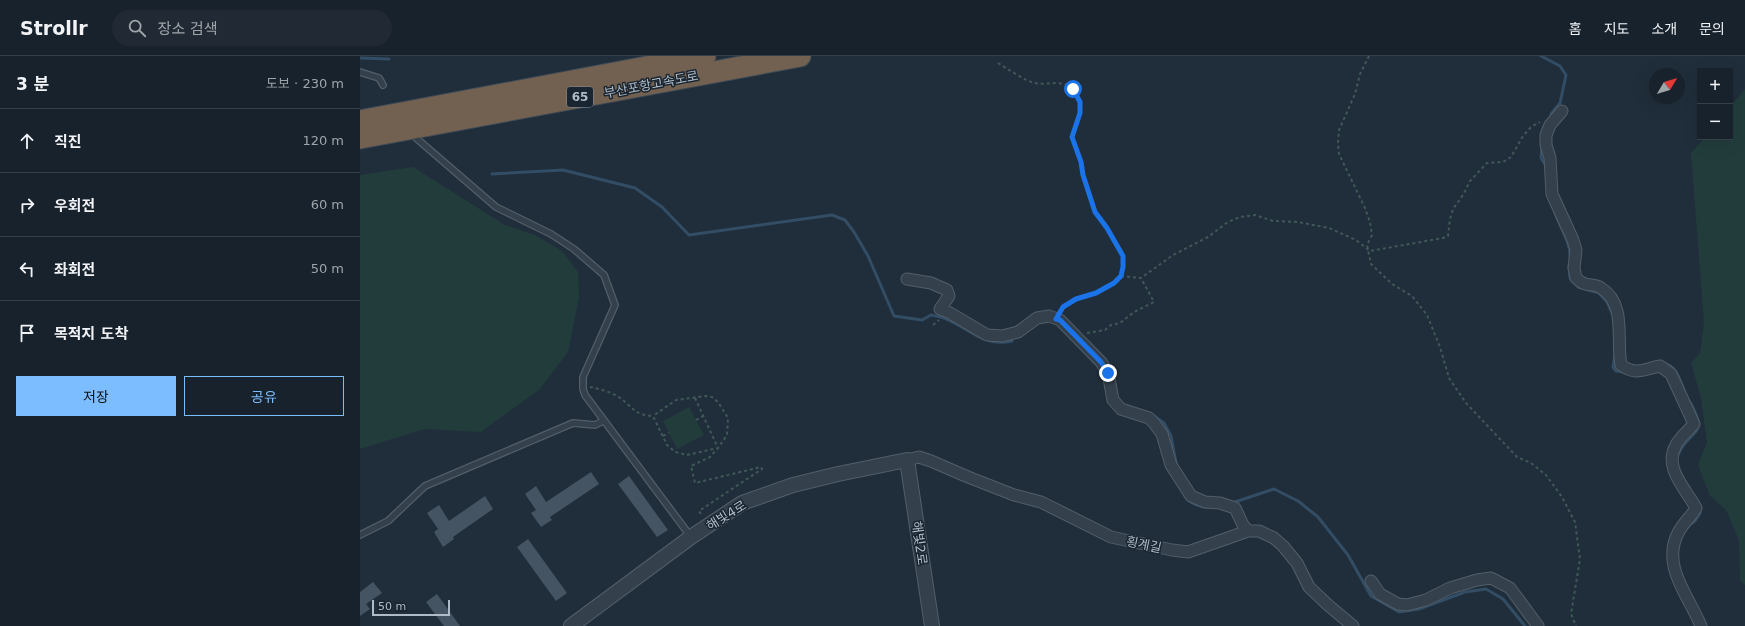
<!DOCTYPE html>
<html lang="ko">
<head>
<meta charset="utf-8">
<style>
	:root { --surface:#18222c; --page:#212a34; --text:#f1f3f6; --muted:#9fa4a9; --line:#363f48; --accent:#7cbdff }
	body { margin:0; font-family:"DejaVu Sans","Noto Sans KR",sans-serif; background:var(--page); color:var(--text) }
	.controls { position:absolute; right:12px; top:12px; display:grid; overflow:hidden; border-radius:0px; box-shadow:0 4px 16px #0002 }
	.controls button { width:36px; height:36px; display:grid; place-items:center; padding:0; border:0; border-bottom:1px solid var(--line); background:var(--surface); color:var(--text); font:20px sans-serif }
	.compass { position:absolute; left:1289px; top:12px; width:36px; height:36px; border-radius:50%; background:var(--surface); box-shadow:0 4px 16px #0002; rotate:52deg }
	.scale { position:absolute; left:12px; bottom:10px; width:78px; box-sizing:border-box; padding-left:4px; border:2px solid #afbbc7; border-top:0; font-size:11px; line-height:14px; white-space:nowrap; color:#afbbc7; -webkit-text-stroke:3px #192530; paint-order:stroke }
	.stop { position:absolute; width:12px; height:12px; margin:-9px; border:3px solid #1a73e8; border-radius:50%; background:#fff }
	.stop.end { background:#1a73e8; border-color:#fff; box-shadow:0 1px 4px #0008 }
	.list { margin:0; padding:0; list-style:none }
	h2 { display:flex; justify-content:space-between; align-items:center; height:52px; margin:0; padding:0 16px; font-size:17px }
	h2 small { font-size:13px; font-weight:400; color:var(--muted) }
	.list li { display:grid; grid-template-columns:26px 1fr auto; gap:12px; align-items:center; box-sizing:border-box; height:64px; padding:0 16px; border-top:1px solid var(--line) }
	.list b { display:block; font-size:15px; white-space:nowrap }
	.list em { font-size:13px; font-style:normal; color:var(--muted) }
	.actions { display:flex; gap:8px; padding:12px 16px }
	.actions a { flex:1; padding:9px 0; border:1px solid var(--accent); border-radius:0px; text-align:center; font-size:14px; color:var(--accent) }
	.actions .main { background:var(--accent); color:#111 }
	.icon { flex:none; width:22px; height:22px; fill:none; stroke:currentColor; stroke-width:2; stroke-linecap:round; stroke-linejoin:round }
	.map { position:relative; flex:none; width:1385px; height:570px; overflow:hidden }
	header { display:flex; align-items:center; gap:24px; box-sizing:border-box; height:56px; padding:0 20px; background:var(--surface); border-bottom:1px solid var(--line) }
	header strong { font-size:19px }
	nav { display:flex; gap:22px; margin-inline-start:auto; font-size:14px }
	.search { width:280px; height:36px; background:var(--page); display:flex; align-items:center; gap:10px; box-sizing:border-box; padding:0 14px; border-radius:22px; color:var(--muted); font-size:15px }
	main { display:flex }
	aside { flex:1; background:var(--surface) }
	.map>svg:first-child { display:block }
	.green { fill:#223c3c }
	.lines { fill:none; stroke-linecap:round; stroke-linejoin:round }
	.stream { stroke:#324d64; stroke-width:3 }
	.building { fill:#445462 }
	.service-casing { stroke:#525e69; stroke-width:8 }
	.minor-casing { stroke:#525e69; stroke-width:13 }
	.tertiary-casing { stroke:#525e69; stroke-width:16 }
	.motorway-casing { stroke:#3f4b56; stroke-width:23 }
	.path { stroke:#405858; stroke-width:2; stroke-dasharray:3 3; stroke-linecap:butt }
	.service { stroke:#34404b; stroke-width:5.5 }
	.minor { stroke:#34404b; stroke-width:11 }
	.tertiary { stroke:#34404b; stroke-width:14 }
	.motorway { stroke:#726150; stroke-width:21 }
	.route { stroke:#1a73e8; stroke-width:5 }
	.labels { text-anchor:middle; stroke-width:3; stroke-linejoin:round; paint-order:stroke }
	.shield { fill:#192530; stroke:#828e9a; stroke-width:1 }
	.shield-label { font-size:12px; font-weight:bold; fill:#afbbc7 }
	.street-label { font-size:13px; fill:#afbbc7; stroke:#192530 }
</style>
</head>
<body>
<header>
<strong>Strollr</strong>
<div class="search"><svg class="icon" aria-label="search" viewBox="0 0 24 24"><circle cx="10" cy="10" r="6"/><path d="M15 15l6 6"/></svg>장소 검색</div>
<nav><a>홈</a><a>지도</a><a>소개</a><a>문의</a></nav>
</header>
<main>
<aside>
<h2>3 분<small>도보 · 230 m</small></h2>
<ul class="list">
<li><svg class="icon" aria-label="ahead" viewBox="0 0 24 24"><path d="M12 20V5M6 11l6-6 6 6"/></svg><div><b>직진</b></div><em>120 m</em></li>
<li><svg class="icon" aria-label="right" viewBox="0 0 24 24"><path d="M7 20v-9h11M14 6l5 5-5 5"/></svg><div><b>우회전</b></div><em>60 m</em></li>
<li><svg class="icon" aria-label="left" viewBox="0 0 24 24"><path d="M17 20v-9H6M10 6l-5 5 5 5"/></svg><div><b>좌회전</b></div><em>50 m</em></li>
<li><svg class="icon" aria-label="arrive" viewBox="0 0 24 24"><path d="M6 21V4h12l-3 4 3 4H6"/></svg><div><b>목적지 도착</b></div></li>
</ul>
<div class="actions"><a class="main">저장</a><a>공유</a></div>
</aside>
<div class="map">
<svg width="1385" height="570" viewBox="0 0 1385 570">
	<rect width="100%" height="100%" fill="#202e3b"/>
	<path class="green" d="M1385,33V529L1380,524L1379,484L1366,454L1350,440L1338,409L1347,386L1341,342L1331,307L1340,297L1344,267L1331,97L1345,81H1370V51Z
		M53,111L145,169L175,179L202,195L218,216L219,241L208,296L180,333L121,376L64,373L0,393V119Z
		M329,351L344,379L317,393L303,365Z"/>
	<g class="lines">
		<path class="stream" d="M1181,0L1200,10L1206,19L1200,47L1191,58
			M0,2L29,3
			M1182,89L1181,102L1186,110
			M132,118L203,114L275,132L302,151L329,179L472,159L485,164L494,176L508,200L534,260L562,264L571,259C576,260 582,261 586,263C611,273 623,291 652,285
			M1195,157C1200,171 1211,187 1210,202
			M1209,210L1210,222L1218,231L1239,237L1247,246L1252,257
			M1255,298L1253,311L1256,315L1264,316
			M1303,307C1317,310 1319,322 1324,334
			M794,360L804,367L811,380L817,412
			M1318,399C1329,372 1350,382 1330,346
			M825,440C829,447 841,452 849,451
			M872,447L914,433L938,445L958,461L988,499L1011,540L1039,556L1059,553L1105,536L1126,533L1143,543L1165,570
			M1328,470L1335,465L1340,457V453"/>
	</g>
	<path class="building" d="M231,416L239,428L190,461L192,464L181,471L171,457L176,454L165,438L176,430L186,446Z
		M269,420L308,474L297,481L258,428Z
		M125,440L133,453L93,481L94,483L83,491L74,476L78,473L67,457L79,449L89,465Z
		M168,483L207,537L196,545L157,491Z
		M13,526L22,537L6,548L10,553L0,560V536Z
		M77,538L100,570H84L66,546Z"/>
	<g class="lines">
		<g class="service-casing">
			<path id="service" d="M0,16L19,22L23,29
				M56,82L136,151L191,178L214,193L244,219L255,249L223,321V333L225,339L331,481
				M0,479L28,465L65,430L213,367L235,369L243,365"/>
		</g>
		<g class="minor-casing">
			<path id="minor" d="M1202,55L1190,69L1186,79V89L1190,102L1192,138L1213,184L1216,194L1214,212L1216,222C1218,223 1220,226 1223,227C1228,230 1236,228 1241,232C1267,248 1256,284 1261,309C1276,320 1284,313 1300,310L1311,318L1334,368C1328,375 1320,381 1316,389C1303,412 1326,433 1336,452C1331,461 1323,467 1318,477C1301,510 1329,540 1341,570
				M547,223L571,227L587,234L589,240L580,253L590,257L627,279L642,280L658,276L677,262L689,260L700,264L741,306L748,317L753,344L761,353L789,362L794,367L802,378L811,409L831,440L845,446L860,447L875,452L883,469L888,475
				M547,404L559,401L571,405L608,421L654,439L681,446L751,481L812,494L828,496L888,475H899L914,482L923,490L937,507L949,531L968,549L993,570
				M1011,525L1020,538L1038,548L1047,549L1066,544L1090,532L1117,524L1131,522L1150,532L1178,570"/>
		</g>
		<g class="tertiary-casing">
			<path id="tertiary" d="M211,570L331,481L382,447L433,429L478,418L547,404L572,570"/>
		</g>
		<g class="motorway-casing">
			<path id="motorway" d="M0,65L345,0
				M0,82L440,0"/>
		</g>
		<path class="path" d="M1009,0L1000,18L995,38L979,74L978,87L979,98L1005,152L1010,166L1012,179L1007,189L1011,208L1032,228L1052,240L1067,259L1080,291L1089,322L1106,347L1157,401L1171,407L1186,419L1202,441L1215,466L1220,503L1211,558L1216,570
			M638,7C646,12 667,26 675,27C688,30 703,22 713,34C730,53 710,68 713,82C714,90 719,98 721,105C723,113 723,121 726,129C729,138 731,150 736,158C747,174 771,198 761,219C753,238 715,237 702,253
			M761,220L781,222L813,199L848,181L868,166L880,161L895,159L913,165L938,166L969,172L996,184L1010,195L1083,182L1088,180L1090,163L1093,153L1103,139L1110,125L1127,107L1143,106L1151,101L1163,80L1171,71L1180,66
			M573,269L579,264
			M727,277L745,274L751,269L760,267L774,256L794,246L781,222
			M230,331C240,333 252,336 260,342C273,351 274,359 293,360L307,389L315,396L327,399L358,392L367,379L368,362L358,346L352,341L346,340L316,344L293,360
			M335,342L358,392L350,401L331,410L335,427L401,411L402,413L339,455L342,460
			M336,364L343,360
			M303,380L309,377"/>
		<use href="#service" class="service"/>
		<use href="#minor" class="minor"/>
		<use href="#tertiary" class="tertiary"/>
		<use href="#motorway" class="motorway"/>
	</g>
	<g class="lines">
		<path class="route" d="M713,33L720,46V57L712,81L721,106L723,119L735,156L747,172L763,200V211L761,220L754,227L736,237L716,243L703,251L696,263L700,264L741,306L748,317"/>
	</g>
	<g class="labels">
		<rect class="shield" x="207" y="31" width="26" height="20" rx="3"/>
		<g class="shield-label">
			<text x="220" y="45">65</text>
		</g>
		<g class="street-label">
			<text transform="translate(291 28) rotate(-11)" y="5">부산포항고속도로</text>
			<text transform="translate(366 459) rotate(-32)" y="5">해빛4로</text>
			<text transform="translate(560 487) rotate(82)" y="5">해빛2로</text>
			<text transform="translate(784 488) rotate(12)" y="5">횡계길</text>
		</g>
	</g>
</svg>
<div class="controls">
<button>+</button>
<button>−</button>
</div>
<svg class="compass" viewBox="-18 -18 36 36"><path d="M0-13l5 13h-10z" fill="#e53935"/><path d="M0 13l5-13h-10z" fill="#9fa4a9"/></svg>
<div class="scale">50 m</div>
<div class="stop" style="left:713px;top:33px"></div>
<div class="stop end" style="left:748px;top:317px"></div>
</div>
</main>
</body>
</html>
